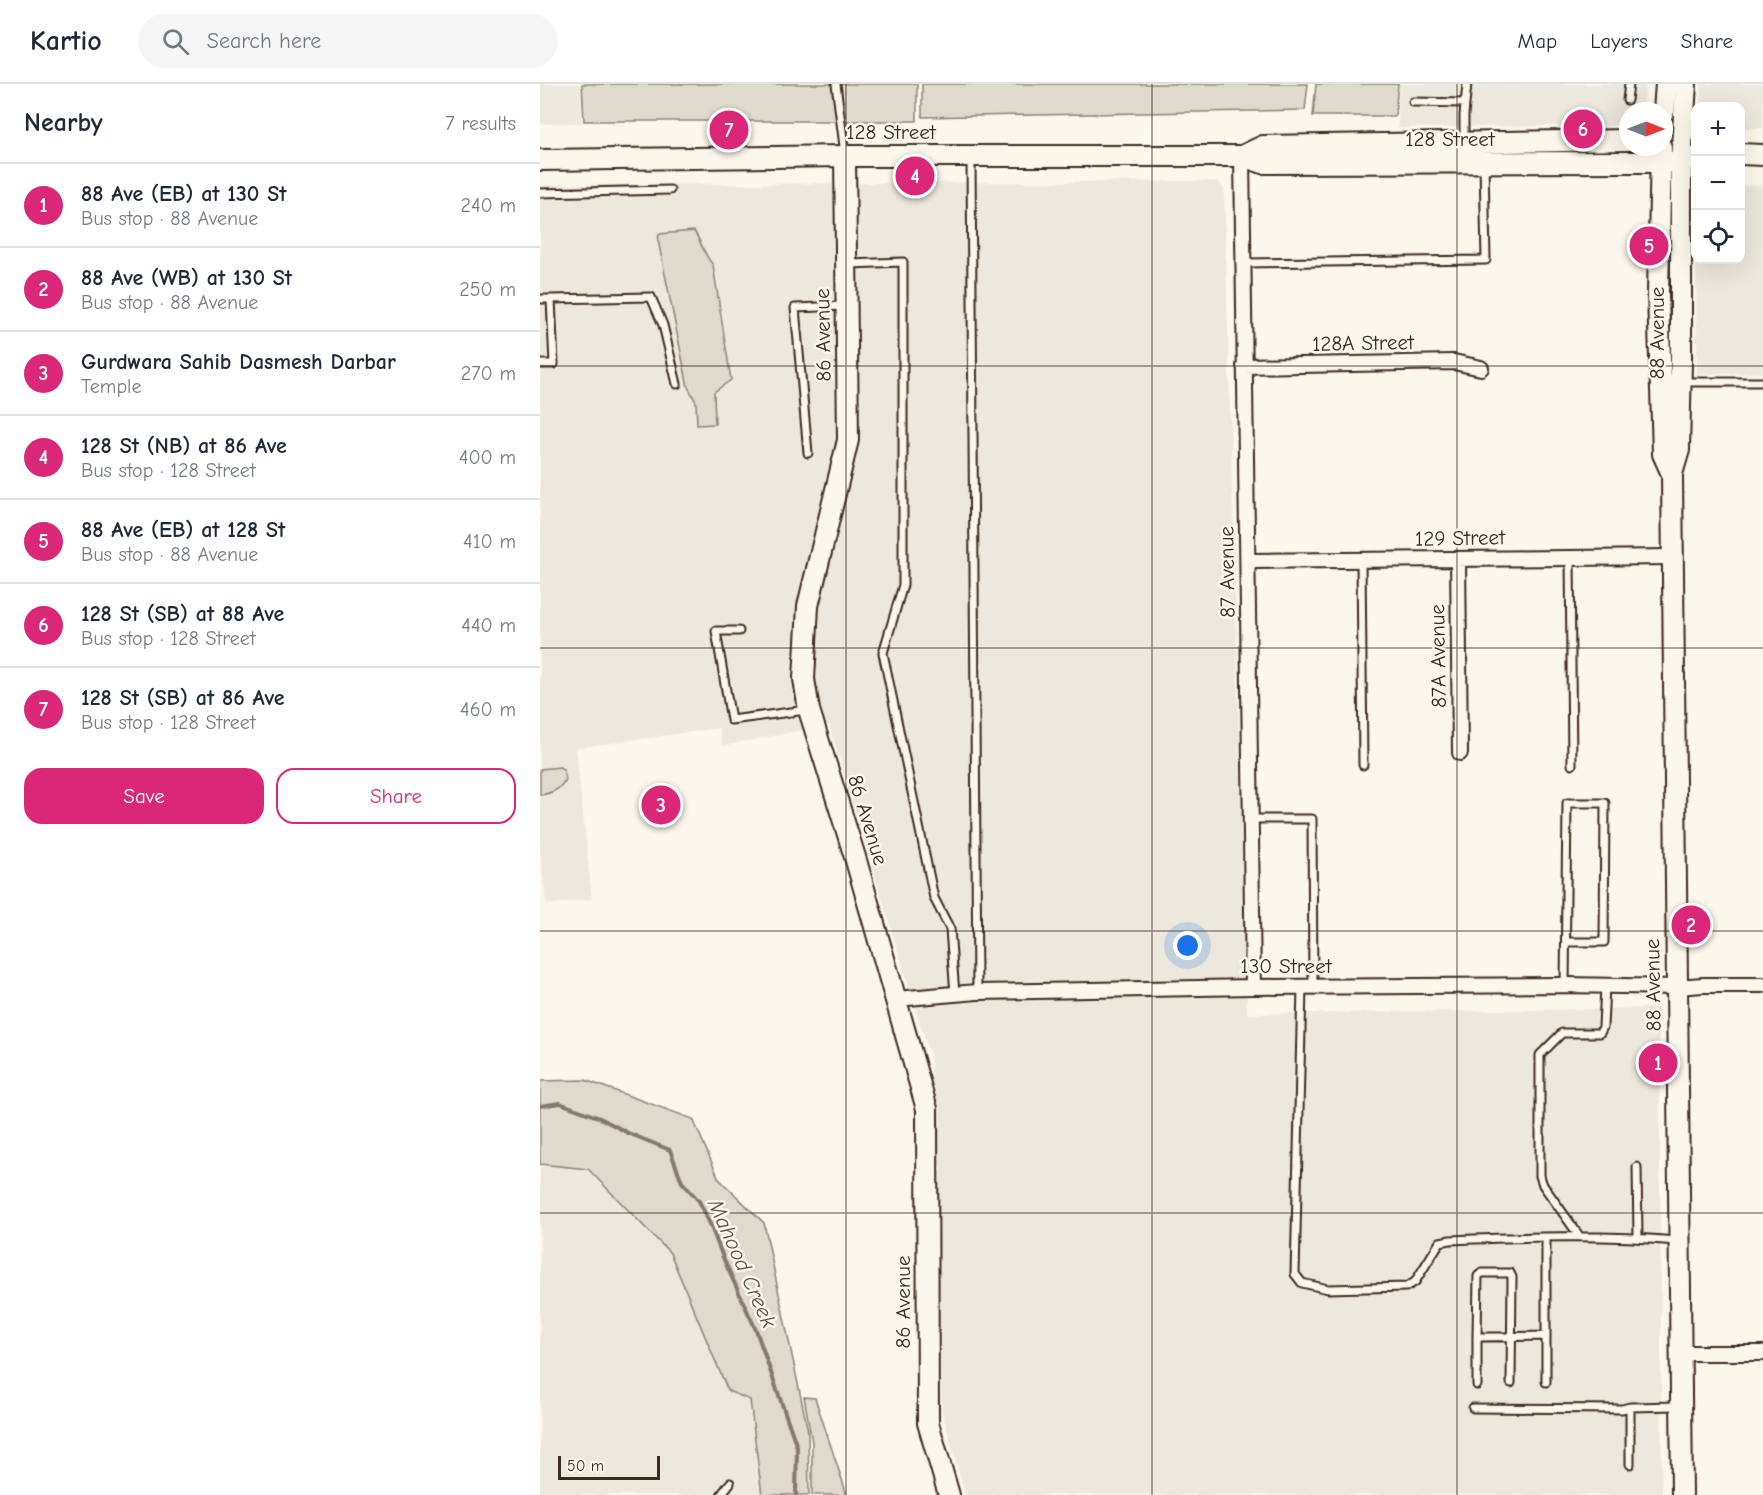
<!DOCTYPE html>
<html lang="en">
<head>
<meta charset="utf-8">
<style>
	:root { --surface:#fff; --page:#f6f6f7; --text:#1f2937; --muted:#747a83; --line:#e0e1e3; --accent:#db2777 }
	body { margin:0; font-family:"Comic Neue",sans-serif; background:var(--page); color:var(--text) }
	.controls { position:absolute; right:18px; top:18px; display:grid; overflow:hidden; border-radius:12px; box-shadow:0 6px 24px #0002 }
	.controls button { width:54px; height:54px; display:grid; place-items:center; padding:0; border:0; border-bottom:2px solid var(--line); background:var(--surface); color:var(--text); font:30px sans-serif }
	.compass { position:absolute; left:1079px; top:18px; width:54px; height:54px; border-radius:50%; background:var(--surface); box-shadow:0 6px 24px #0002; rotate:90deg }
	.scale { position:absolute; left:18px; bottom:15px; width:102px; box-sizing:border-box; padding-left:6px; border:3px solid #3b2a1e; border-top:0; font-size:16px; line-height:21px; white-space:nowrap; color:#3b2a1e; -webkit-text-stroke:4px #fbf7ec; paint-order:stroke }
	.you { position:absolute; left:648px; top:862px; width:21px; height:21px; margin:-15px; border:4px solid #fff; border-radius:50%; background:#1a73e8; box-shadow:0 0 0 9px #1a73e833 }
	.badge { display:grid; place-items:center; width:39px; height:39px; border-radius:50%; background:var(--accent); color:#fff; font-size:20px; font-weight:700 }
	.pin { position:absolute; translate:-50% -50%; border:3px solid #fff; box-shadow:0 2px 6px #0006 }
	.list { margin:0; padding:0; list-style:none }
	h2 { display:flex; justify-content:space-between; align-items:center; height:78px; margin:0; padding:0 24px; font-size:26px }
	h2 small { font-size:20px; font-weight:400; color:var(--muted) }
	.list li { display:grid; grid-template-columns:39px 1fr auto; gap:18px; align-items:center; box-sizing:border-box; height:84px; padding:0 24px; border-top:2px solid var(--line) }
	.list b { display:block; font-size:22px; white-space:nowrap }
	.list p { margin:0; font-size:20px; white-space:nowrap; color:var(--muted) }
	.list em { font-size:20px; font-style:normal; color:var(--muted) }
	.actions { display:flex; gap:12px; padding:18px 24px }
	.actions a { flex:1; padding:14px 0; border:2px solid var(--accent); border-radius:18px; text-align:center; font-size:21px; color:var(--accent) }
	.actions .main { background:var(--accent); color:#fff }
	.icon { flex:none; width:33px; height:33px; fill:none; stroke:currentColor; stroke-width:2; stroke-linecap:round; stroke-linejoin:round }
	.map { position:relative; flex:none; width:1223px; height:1411px; overflow:hidden }
	header { display:flex; align-items:center; gap:36px; box-sizing:border-box; height:84px; padding:0 30px; background:var(--surface); border-bottom:2px solid var(--line) }
	header strong { font-size:28px }
	nav { display:flex; gap:33px; margin-inline-start:auto; font-size:21px }
	.search { width:420px; height:54px; background:var(--page); display:flex; align-items:center; gap:15px; box-sizing:border-box; padding:0 21px; border-radius:33px; color:var(--muted); font-size:22px }
	main { display:flex }
	aside { flex:1; background:var(--surface) }
	.map>svg:first-child { display:block }
	.built { fill:#ede8dd }
	.green { fill:#dfd9ce; stroke:#8d8276; stroke-width:1.5 }
	.lines { fill:none; stroke-linecap:round; stroke-linejoin:round }
	.stream { stroke:#85796d; stroke-width:4 }
	.lane-casing { stroke:#3b2a1e; stroke-width:11 }
	.street-casing { stroke:#3b2a1e; stroke-width:18 }
	.secondary-casing { stroke:#3b2a1e; stroke-width:24 }
	.lane { stroke:#fbf7ec; stroke-width:7 }
	.street { stroke:#fbf7ec; stroke-width:14 }
	.secondary { stroke:#fbf7ec; stroke-width:20 }
	.grid { fill:none; stroke:#3b2a1e; stroke-width:1.5; stroke-opacity:0.55 }
	.labels { text-anchor:middle; stroke-width:5; stroke-linejoin:round; paint-order:stroke }
	.street-label { font-size:21px; fill:#3b2a1e; stroke:#fbf7ec }
	.water-label { font-size:22px; font-style:italic; fill:#605246; stroke:#fbf7ec }
</style>
</head>
<body>
<header>
<strong>Kartio</strong>
<div class="search"><svg class="icon" aria-label="search" viewBox="0 0 24 24"><circle cx="10" cy="10" r="6"/><path d="M15 15l6 6"/></svg>Search here</div>
<nav><a>Map</a><a>Layers</a><a>Share</a></nav>
</header>
<main>
<aside>
<h2>Nearby<small>7 results</small></h2>
<ul class="list">
<li><span class="badge">1</span><div><b>88 Ave (EB) at 130 St</b><p>Bus stop · 88 Avenue</p></div><em>240 m</em></li>
<li><span class="badge">2</span><div><b>88 Ave (WB) at 130 St</b><p>Bus stop · 88 Avenue</p></div><em>250 m</em></li>
<li><span class="badge">3</span><div><b>Gurdwara Sahib Dasmesh Darbar</b><p>Temple</p></div><em>270 m</em></li>
<li><span class="badge">4</span><div><b>128 St (NB) at 86 Ave</b><p>Bus stop · 128 Street</p></div><em>400 m</em></li>
<li><span class="badge">5</span><div><b>88 Ave (EB) at 128 St</b><p>Bus stop · 88 Avenue</p></div><em>410 m</em></li>
<li><span class="badge">6</span><div><b>128 St (SB) at 88 Ave</b><p>Bus stop · 128 Street</p></div><em>440 m</em></li>
<li><span class="badge">7</span><div><b>128 St (SB) at 86 Ave</b><p>Bus stop · 128 Street</p></div><em>460 m</em></li>
</ul>
<div class="actions"><a class="main">Save</a><a>Share</a></div>
</aside>
<div class="map">
<svg width="1223" height="1411" viewBox="0 0 1223 1411">
	<rect width="100%" height="100%" fill="#fbf7ec"/>
	<filter id="ink" filterUnits="userSpaceOnUse"><feTurbulence type="fractalNoise" baseFrequency=".0167" numOctaves="2"/><feDisplacementMap in="SourceGraphic" scale="12" xChannelSelector="R" yChannelSelector="G"/><feConvolveMatrix kernelMatrix="1 2 1 2 8 2 1 2 1" color-interpolation-filters="sRGB"/></filter>
	<g filter="url(#ink)">
		<path class="built" d="M0,0H40L42,39L0,40Z
			M859,0H1106L1103,27H1088V41L858,44Z
			M1161,0H1223V44H1201L1200,22H1160Z
			M677,97L684,105L707,930L1119,924L1122,1411H425L402,1327L391,975L289,641L182,662L179,644L36,664L52,815L6,821L0,766V101Z
			M1223,101V289L1157,290L1156,176H1200L1201,102Z
			M0,1080L47,1085L130,1169L188,1307L210,1316L222,1411H0Z"/>
		<path class="green" d="M42,0H377V37H44Z
			M382,0H768L765,26L382,33Z
			M776,0H858L855,32H773Z
			M154,147C162,159 164,171 173,181L191,296L174,308L175,340L157,341L156,318L148,303L118,156L119,150Z
			M20,683L24,687L26,696C19,706 12,709 0,711V685Z
			M45,996L153,1035L179,1095L224,1139L268,1347L269,1411H222L210,1316L188,1307L130,1169L48,1085L0,1080V997Z
			M264,1313L275,1314L307,1411H272V1358Z"/>
		<g class="lines">
			<path class="stream" d="M0,1022L20,1019L60,1034L88,1049L130,1066L142,1098L159,1117L170,1140L184,1176L216,1246L257,1363L256,1411"/>
			<g class="lane-casing">
				<path id="lane" d="M296,0L305,70
					M1087,16L1089,0
					M873,18L925,19
					M924,57V31L927,0
					M431,75L437,908
					M0,109L130,106
					M704,179L946,176L944,79
					M309,180L363,178V501L343,569L394,814L410,845L415,910
					M0,215H11L14,280H0
					M11,215L111,213L123,241L137,300
					M1143,298H1223
					M268,369L255,224L304,222
					M1030,474L1032,681
					M821,476L823,681
					M199,547H176L191,636L266,626
					M712,735H772L773,903
					M1025,901L1027,719H1065L1064,858H1026
					M762,904L755,1190L762,1199L788,1205L866,1203L875,1198L900,1158L910,1156C986,1153 1062,1150 1137,1157
					M1097,1083L1098,1153
					M1006,1153V1298
					M1040,1153L1003,1101L1000,1092V971L1022,949H1060L1063,943L1065,902
					M937,1253V1301
					M971,1299L972,1193L970,1189H942L938,1192L937,1253L1006,1252
					M1090,1323V1380
					M933,1324L1082,1325L1090,1323L1138,1322
					M181,1411L190,1399"/>
			</g>
			<g class="street-casing">
				<path id="street" d="M702,72L713,903
					M704,282L914,278L941,284
					M918,475L920,669
					M708,477L1132,473
					M356,915L437,908L713,903L1025,901L1137,903L1163,901H1223
					M1140,1269H1223"/>
			</g>
			<g class="secondary-casing">
				<path id="secondary" d="M1124,27L1126,0
					M1121,63L1118,210L1123,370L1132,390
					M1200,70L1223,71
					M305,72L308,356L268,522L264,595L269,626L315,773L387,1025L388,1339L409,1411
					M702,72L723,62L1088,56
					M0,76L305,72H702L723,79L1100,78H1141L1156,73
					M1142,1411L1132,390L1139,366L1141,279V78L1146,0"/>
			</g>
			<use href="#lane" class="lane"/>
			<use href="#street" class="street"/>
			<use href="#secondary" class="secondary"/>
		</g>
	</g>
	<path class="grid" d="M306,0V1411M612,0V1411M917,0V1411M0,282H1223M0,564H1223M0,847H1223M0,1129H1223"/>
	<g class="labels">
		<g class="street-label">
			<text x="351" y="55">128 Street</text>
			<text x="910" y="62">128 Street</text>
			<text transform="translate(1117 249) rotate(-90)" y="7">88 Avenue</text>
			<text transform="translate(283 251) rotate(-91)" y="7">86 Avenue</text>
			<text transform="translate(823 259) rotate(-1)" y="7">128A Street</text>
			<text transform="translate(920 454) rotate(-1)" y="7">129 Street</text>
			<text transform="translate(687 488) rotate(-91)" y="7">87 Avenue</text>
			<text transform="translate(898 572) rotate(-91)" y="7">87A Avenue</text>
			<text transform="translate(328 736) rotate(73)" y="7">86 Avenue</text>
			<text x="746" y="889">130 Street</text>
			<text transform="translate(1113 901) rotate(-91)" y="7">88 Avenue</text>
			<text transform="translate(363 1218) rotate(-90)" y="7">86 Avenue</text>
		</g>
		<g class="water-label">
			<text transform="translate(203 1179) rotate(66)" y="8">Mahood Creek</text>
		</g>
	</g>
</svg>
<div class="controls">
<button>+</button>
<button>−</button>
<button><svg class="icon" aria-label="locate" viewBox="0 0 24 24"><circle cx="12" cy="12" r="6"/><path d="M12 2v4M12 18v4M2 12h4M18 12h4"/></svg></button>
</div>
<svg class="compass" viewBox="-18 -18 36 36"><path d="M0-13l5 13h-10z" fill="#e53935"/><path d="M0 13l5-13h-10z" fill="#747a83"/></svg>
<div class="scale">50 m</div>
<div class="you"></div>
<div class="pin badge" style="left:1118px;top:979px">1</div>
<div class="pin badge" style="left:1151px;top:841px">2</div>
<div class="pin badge" style="left:121px;top:721px">3</div>
<div class="pin badge" style="left:375px;top:92px">4</div>
<div class="pin badge" style="left:1109px;top:162px">5</div>
<div class="pin badge" style="left:1043px;top:45px">6</div>
<div class="pin badge" style="left:189px;top:46px">7</div>
</div>
</main>
</body>
</html>
